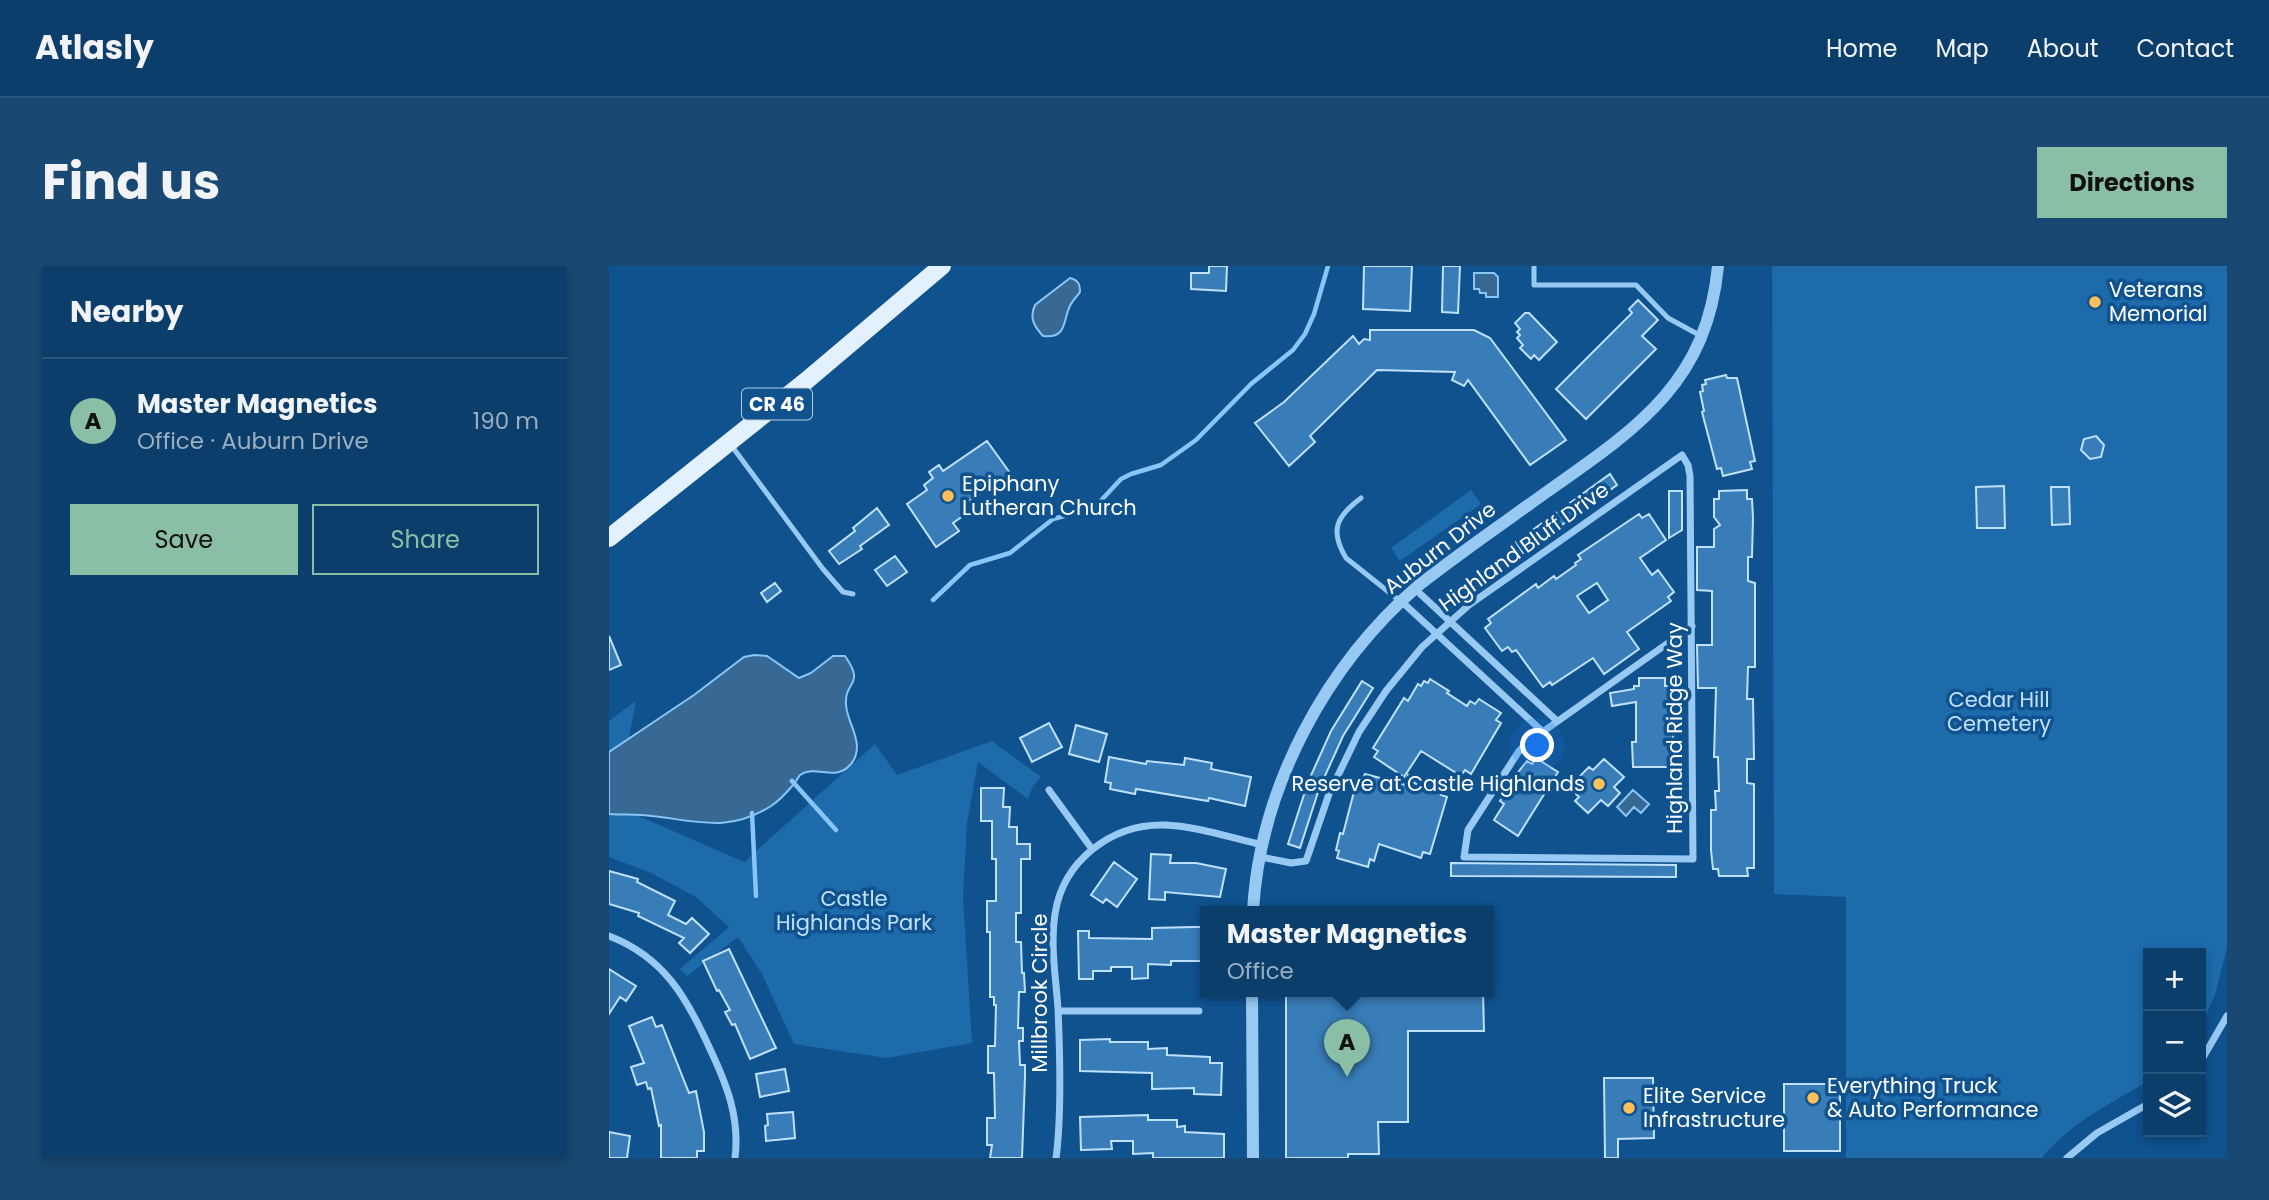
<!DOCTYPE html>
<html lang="en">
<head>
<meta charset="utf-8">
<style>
	:root { --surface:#0b3e6a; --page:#194972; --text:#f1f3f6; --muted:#9aaec1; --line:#2b577e; --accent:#8abfa5 }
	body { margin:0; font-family:Poppins,sans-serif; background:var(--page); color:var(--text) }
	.controls { position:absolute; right:21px; bottom:21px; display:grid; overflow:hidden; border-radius:0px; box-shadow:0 4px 10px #0003 }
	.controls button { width:63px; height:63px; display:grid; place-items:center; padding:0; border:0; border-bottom:2px solid var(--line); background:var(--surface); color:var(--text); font:35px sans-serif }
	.you { position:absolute; left:929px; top:480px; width:24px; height:24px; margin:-18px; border:5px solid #fff; border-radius:50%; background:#1a73e8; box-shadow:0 0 0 10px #1a73e833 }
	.badge { display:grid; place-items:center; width:46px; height:46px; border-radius:50%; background:var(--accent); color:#111; font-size:23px; font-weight:700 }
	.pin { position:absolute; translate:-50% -58px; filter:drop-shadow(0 2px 4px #0008) }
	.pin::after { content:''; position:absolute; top:37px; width:24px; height:21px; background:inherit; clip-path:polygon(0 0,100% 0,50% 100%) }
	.popup { position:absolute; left:591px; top:640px; width:294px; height:91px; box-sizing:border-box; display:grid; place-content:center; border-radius:0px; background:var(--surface); filter:drop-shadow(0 2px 5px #0005); font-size:23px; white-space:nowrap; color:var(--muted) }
	.popup b { font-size:26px; color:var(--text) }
	.popup::after { content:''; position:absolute; left:50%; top:100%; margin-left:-14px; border:14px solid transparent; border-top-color:var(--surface) }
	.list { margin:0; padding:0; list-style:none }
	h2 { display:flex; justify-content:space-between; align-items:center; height:91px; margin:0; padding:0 28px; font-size:30px }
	h2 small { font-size:23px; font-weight:400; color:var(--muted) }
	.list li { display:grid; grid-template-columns:46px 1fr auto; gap:21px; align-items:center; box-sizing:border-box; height:126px; padding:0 28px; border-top:2px solid var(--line) }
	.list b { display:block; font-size:26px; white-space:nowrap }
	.list p { margin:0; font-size:23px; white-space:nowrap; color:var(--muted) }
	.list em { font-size:23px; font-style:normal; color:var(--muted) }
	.actions { display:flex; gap:14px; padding:21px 28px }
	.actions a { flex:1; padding:16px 0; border:2px solid var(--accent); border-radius:0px; text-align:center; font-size:24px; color:var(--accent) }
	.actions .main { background:var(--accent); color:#111 }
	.icon { flex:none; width:38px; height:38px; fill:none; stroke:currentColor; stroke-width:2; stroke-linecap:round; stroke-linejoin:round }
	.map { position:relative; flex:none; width:1618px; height:892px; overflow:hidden; border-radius:0px }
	header { display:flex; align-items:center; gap:42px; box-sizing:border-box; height:98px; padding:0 35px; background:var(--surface); border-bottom:2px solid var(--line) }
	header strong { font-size:33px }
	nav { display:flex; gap:38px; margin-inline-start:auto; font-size:24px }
	.intro { display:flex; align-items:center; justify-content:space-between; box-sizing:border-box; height:168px; padding:0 42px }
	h1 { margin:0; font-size:49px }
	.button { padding:18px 32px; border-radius:0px; background:var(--accent); color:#111; font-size:24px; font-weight:700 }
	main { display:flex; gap:42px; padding:0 42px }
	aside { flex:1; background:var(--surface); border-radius:0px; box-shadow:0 4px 10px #0003 }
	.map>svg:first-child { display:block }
	.green { fill:#1e6bac }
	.water { fill:#376994; stroke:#89c6f7; stroke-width:2 }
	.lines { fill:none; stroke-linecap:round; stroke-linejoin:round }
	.stream { stroke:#89c6f7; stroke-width:4.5 }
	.building { fill:#387db8; stroke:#bfe1fe; stroke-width:2; fill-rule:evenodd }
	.service { stroke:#97c9f3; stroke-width:5 }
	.minor { stroke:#97c9f3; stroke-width:7 }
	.tertiary { stroke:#97c9f3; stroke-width:12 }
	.primary { stroke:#e3f1ff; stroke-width:18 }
	.poi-dot { fill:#ffc059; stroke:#0f528e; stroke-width:2.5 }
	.labels { text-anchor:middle; stroke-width:7; stroke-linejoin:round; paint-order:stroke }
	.shield { fill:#0f528e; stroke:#b7cbdd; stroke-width:2 }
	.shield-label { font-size:19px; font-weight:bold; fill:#fff }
	.poi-label { font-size:21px; fill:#fff; stroke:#0f528e; text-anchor:start }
	.street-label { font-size:21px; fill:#fff; stroke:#0f528e }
	.park-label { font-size:21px; fill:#bfe1fe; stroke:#0f528e }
</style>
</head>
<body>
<header>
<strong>Atlasly</strong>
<nav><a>Home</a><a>Map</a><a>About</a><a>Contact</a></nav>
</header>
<div class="intro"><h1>Find us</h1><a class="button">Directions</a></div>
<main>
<aside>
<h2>Nearby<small></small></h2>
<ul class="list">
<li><span class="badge">A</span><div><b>Master Magnetics</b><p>Office · Auburn Drive</p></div><em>190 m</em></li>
</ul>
<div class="actions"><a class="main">Save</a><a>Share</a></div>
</aside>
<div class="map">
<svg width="1618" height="892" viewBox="0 0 1618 892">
	<rect width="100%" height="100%" fill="#0f528e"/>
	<path class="green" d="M1163,0H1618V681L1606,729L1592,760V687H1539V815C1501,838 1461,857 1433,892H1237V631L1165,628Z
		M862,224L872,238L791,295L782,282Z
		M27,435L7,540L135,596L266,478L288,509L383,475L432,511L424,520L419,533L369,496L358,557L354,631L363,777L277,792L185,778L153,708L129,671L78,710L71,703L120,661L87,631L42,607L0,591V455Z"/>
	<path class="water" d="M865,7H885L889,11V31H877V27H871L870,23H865Z
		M461,12C469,14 471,18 471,26C469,29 466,32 464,35C452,49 462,73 434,70C425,60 420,52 426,39Z
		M145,389L158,390L190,412L202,407L224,390H236C257,420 235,414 237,439C238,453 247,465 248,480C248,487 246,494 241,499C226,516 207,498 191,509C190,510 186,517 185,518C179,525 170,535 162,540C120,567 88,555 43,550C29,548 14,549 0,548V486L85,429L135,391Z
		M1024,524L1040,538L1032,547L1025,541L1017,550L1008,541Z"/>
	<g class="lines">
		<path class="stream" d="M324,334L361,299L401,287L444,253L485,242L512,213L522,208L552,199L587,174L642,118L684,84L696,68L705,48L719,0
			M183,515L227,564
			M143,547L147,630"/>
	</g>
	<path class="building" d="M600,0H618L617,25L582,23V7H600Z
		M755,0H803L801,45L754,43Z
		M834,0H851L849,47L833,46Z
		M1029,34L1049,54L1033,70L1047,83L977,153L947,123L1023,47L1020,43Z
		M916,47H920L948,76L930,94L925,89L922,93L911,82L914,79L908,72L911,69L908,66L911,63L906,57Z
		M761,64H865L881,72L957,174L921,199L859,114L855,120L843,114L846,106L768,104L701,170L706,176L680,200L646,157L675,136L744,70L750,78L755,73L761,74Z
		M1117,109L1118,112H1128L1146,195L1141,196L1143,203L1114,210L1112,202L1108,203L1093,146L1095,145L1091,126L1094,125L1093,119L1097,118L1096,114Z
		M1487,170L1495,179L1492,191L1481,193L1472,184L1475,173Z
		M378,175L401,207L359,236L361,238L358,241L361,245L344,257L350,265L327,281L298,238L318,224L315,219L324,212L320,206L330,199L334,205Z
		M1001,208L1008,219L914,287L907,276Z
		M1395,220L1396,262H1368L1367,221Z
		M1442,221H1460L1461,258L1443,259Z
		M1138,224V233H1143L1144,252L1143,291H1139V315L1146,317V401H1139L1138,433H1144L1145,493H1138V517L1145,518V602H1138L1139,610H1110L1109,603H1104L1102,584V544H1107L1106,525H1110L1109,491H1105L1107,422H1089L1088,379H1103V325L1088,324V281H1105V263L1111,259L1105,251V233H1110V225Z
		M1060,225H1073V264L1060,272Z
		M268,242L280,259L251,280L253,283L230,298L220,285L246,265L244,262Z
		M1030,248L1033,252L1040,248L1057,274L1031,292L1043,309L1049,304L1065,326L1059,331L1062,335L1018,366L1030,383L995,408L984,392L943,419L941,416L934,421L907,384L903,386L899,381L893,385L876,362L882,357L879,353L927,318L929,322L945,310L947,313L967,299L966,297L972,293L969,289ZM988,317L999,334L980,347L968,330Z
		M286,290L298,306L278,320L266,304Z
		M166,317L172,325L158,336L152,327Z
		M0,370L12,399L0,404Z
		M1030,412H1056V420H1062V444H1065L1063,501H1024L1023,476H1027V436L1003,440L1001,427L1025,423V420H1030Z
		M821,413L840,425L838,427L858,440L861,435L866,438L870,433L892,447L887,454L892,457L862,508L856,504L852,510L812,485L795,511L765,491L769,485L764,482L795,432L799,435L809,418L812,420L815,415L819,417Z
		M753,415L764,422L734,470L710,523L691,582L679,578L699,516L722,465Z
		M440,457L453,481L423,496L411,472Z
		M467,459L498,468L490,496L460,488Z
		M500,491L537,498L538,495L575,499L576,492L603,497L602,503L642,511L636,540L600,532L599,535L527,523L526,528L501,523L502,517L496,516Z
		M927,492L949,506L909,570L885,554L895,538L891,535L906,510L918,495L923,498Z
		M995,493L1015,511L1005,521L1011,527L999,540L992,534L979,547L966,535L970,531L960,521L980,501L984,504Z
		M1060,507H1072L1073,549H1060Z
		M756,508L816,524L798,512L799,509L835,521L832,529L838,531L821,588L814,586L812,592L770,578L765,595L761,593L759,601L728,592L730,585L727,584L731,567L734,568L748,514L753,515Z
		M372,522H395L394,541H401L400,561H408V578H421V593H412V647H407V676H412L413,707H415L416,726H410L409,762H414V775H410L411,799H416V811L413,892H381L383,879H378V852H386L385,807H379V780H386L387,739H385V731H381V666H378V635H387V593H383V555H372Z
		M542,588L562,589L561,597H587L617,603L611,631L556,626V634L540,633Z
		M505,596L528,613L508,641L497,633L494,637L482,629Z
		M842,597L1067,599V611L842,610Z
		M0,605L29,613L28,616L66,635L59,649L77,658L83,652L100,668L81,687L70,677L75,672L29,650L30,647L0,638Z
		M585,661H596V695H562V699L539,698V712L523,713V701H502V705H484V713H470L469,665H480V672L543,673V662Z
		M120,683L167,782L141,793L126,758L123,759L116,746L121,744L110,724L108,725L94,695Z
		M0,703L27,720L17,735L11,731L0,748Z
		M677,725H874L875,765H799V856H769L770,888H739V892H677Z
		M43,751L47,761L53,759L80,827L87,825L95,866V885H88V892H52V859L50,860L42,822L39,823L37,816L28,819L22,801L35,797L20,760Z
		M501,773V776H539V783L558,782V789L601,791V797H613L612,829L585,828V822L543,823V807L471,805V774Z
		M176,803L180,825L151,831L147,808Z
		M995,812H1044L1045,872L1009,873V892H996Z
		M1175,818H1231V885H1175Z
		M184,846L186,872L157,875L156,860L159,859L158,848Z
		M539,849V854H568V861L576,860V866L615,868V892H544V887L524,888V875H502L503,883L472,884L471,851Z
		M0,866L21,870L18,892H0Z"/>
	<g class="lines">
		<path class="service" d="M925,0V19H1027L1059,52L1092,70
			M122,179L214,303L234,326L244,328
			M752,232C728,250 720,264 737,292L791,335"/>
		<path class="minor" d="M806,323L947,454
			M792,335L933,465
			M440,524L483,583
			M652,591L682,597L697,595L720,528L750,466L777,425L813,381L860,339L1073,189L1079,199L1081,210L1084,593L855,591L859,564L910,485L918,477L1083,360
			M0,670C55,691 78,732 101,783C118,819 131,852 126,892
			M449,745H590
			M1592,795L1618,750
			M447,892C453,848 451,788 449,743C447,712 441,679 446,648C454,595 502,558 555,559C588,560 622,572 654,579
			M1458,892L1488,867L1539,838"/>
		<path class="tertiary" d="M644,645C651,521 717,399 810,319C852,286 896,256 939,225C1027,163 1098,117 1109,0
			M643,725L644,892"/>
		<path class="primary" d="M0,272L197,115L333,0"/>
	</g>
	<g class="poi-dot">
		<circle cx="1486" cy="36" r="7"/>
		<circle cx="339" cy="230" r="7"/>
		<circle cx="990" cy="518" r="7"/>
		<circle cx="1204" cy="832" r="7"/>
		<circle cx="1020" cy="842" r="7"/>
	</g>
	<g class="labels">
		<rect class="shield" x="133" y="122.5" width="70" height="31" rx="5"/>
		<g class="shield-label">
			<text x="168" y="145">CR 46</text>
		</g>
		<g class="poi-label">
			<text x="1500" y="31">Veterans<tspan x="1500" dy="24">Memorial</tspan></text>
			<text x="353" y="225">Epiphany<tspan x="353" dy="24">Lutheran Church</tspan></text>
			<text x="976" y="525" text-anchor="end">Reserve at Castle Highlands</text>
			<text x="1218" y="827">Everything Truck<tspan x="1218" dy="24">&amp; Auto Performance</tspan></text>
			<text x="1034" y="837">Elite Service<tspan x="1034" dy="24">Infrastructure</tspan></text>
		</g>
		<g class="street-label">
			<text transform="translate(915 281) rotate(-36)" y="7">Highland Bluff Drive</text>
			<text transform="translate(831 282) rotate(-38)" y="7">Auburn Drive</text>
			<text transform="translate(1066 462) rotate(-90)" y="7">Highland Ridge Way</text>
			<text transform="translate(431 727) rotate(-90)" y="7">Millbrook Circle</text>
		</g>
		<g class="park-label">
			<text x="1390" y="441">Cedar Hill<tspan x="1390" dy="24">Cemetery</tspan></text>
			<text x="245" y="640">Castle<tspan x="245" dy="24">Highlands Park</tspan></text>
		</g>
	</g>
</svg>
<div class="controls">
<button>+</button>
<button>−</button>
<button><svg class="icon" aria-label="layers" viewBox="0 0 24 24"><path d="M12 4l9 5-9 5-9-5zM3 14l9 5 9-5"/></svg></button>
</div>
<div class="you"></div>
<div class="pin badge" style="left:738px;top:811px">A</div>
<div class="popup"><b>Master Magnetics</b>Office</div>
</div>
</main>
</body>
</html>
